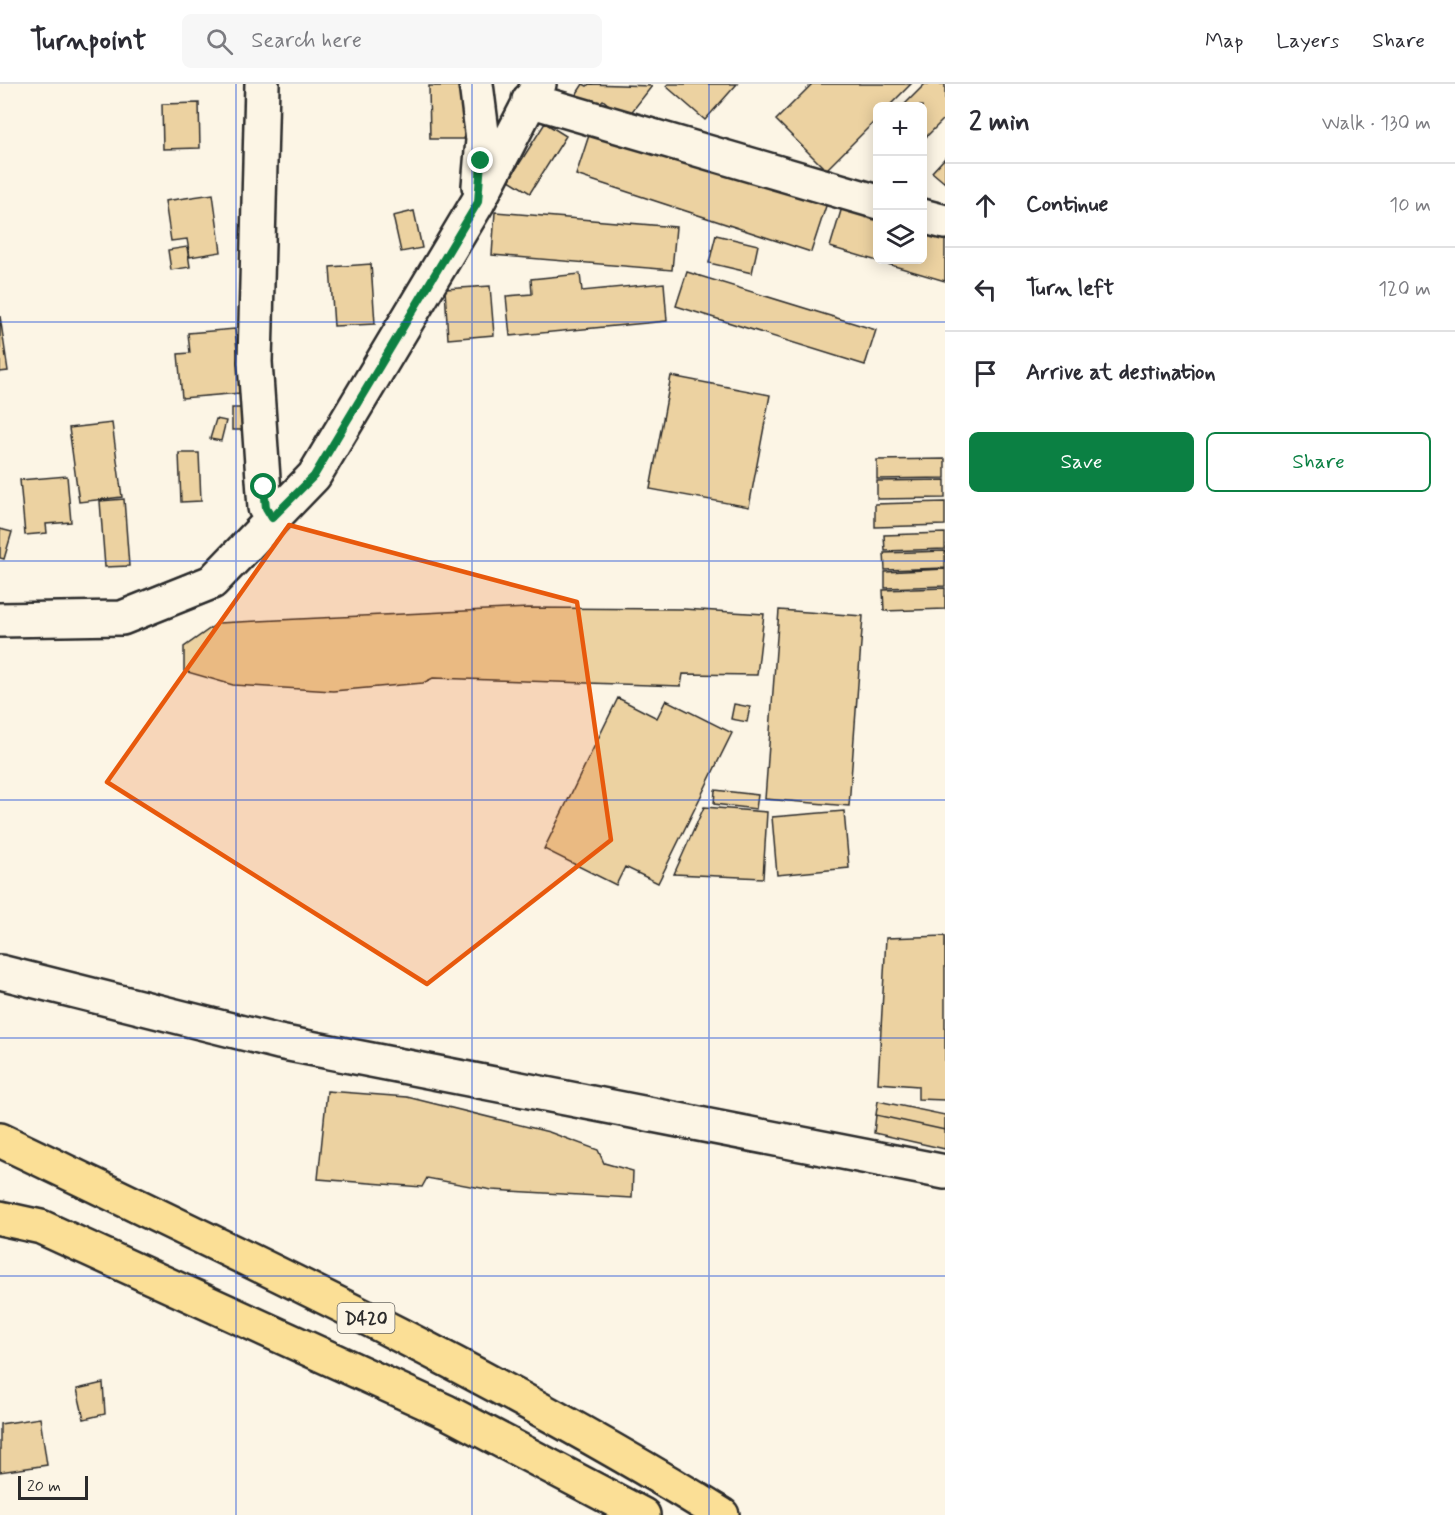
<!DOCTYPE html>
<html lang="en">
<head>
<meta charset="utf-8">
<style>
	:root { --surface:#fff; --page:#f7f7f7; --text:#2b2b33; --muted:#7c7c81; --line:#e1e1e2; --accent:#0b8043 }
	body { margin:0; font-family:Mynerve,sans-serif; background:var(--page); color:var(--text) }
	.controls { position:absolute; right:18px; top:18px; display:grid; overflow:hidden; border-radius:9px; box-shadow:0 3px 15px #0003 }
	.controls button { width:54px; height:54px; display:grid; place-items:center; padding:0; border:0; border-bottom:2px solid var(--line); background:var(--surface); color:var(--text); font:30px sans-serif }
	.scale { position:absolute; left:18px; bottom:15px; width:70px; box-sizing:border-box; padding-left:6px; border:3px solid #2b2b2b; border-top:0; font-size:16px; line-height:21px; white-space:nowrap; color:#2b2b2b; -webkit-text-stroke:4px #fcf5e5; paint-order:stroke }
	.stop { position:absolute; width:18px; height:18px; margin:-14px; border:4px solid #0b8043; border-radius:50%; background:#fff }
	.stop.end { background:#0b8043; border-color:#fff; box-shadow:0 2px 6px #0008 }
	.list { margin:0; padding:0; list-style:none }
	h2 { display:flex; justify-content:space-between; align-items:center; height:78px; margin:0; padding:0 24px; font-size:26px }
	h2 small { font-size:20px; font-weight:400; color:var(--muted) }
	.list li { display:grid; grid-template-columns:39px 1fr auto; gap:18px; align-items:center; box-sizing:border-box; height:84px; padding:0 24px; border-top:2px solid var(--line) }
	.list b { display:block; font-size:22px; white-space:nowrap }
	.list em { font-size:20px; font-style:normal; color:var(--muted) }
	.actions { display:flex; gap:12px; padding:18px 24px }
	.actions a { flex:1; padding:14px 0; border:2px solid var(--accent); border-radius:9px; text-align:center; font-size:21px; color:var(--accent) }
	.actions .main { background:var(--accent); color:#fff }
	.icon { flex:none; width:33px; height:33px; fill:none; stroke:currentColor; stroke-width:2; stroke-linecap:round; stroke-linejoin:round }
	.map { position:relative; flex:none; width:945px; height:1431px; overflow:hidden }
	header { display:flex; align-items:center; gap:36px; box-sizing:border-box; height:84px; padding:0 30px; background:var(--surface); border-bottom:2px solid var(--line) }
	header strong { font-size:28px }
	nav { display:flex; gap:33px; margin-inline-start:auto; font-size:21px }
	.search { width:420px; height:54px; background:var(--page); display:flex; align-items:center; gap:15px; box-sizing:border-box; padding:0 21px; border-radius:9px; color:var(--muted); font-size:22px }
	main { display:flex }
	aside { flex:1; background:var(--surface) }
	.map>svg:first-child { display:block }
	.building { fill:#ecd2a1; stroke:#2b2b2b; stroke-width:1.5 }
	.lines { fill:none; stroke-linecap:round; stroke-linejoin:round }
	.minor-casing { stroke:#2b2b2b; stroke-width:38 }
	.major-casing { stroke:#2b2b2b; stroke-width:38 }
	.minor { stroke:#fcf5e5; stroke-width:33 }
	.major { stroke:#fbdf96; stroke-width:33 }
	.route { stroke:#0b8043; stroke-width:8 }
	.marked { fill:#e8590c; fill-opacity:0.2; stroke:#e8590c; stroke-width:4.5; stroke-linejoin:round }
	.grid { fill:none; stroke:#1d4ed8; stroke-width:1.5; stroke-opacity:0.55 }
	.labels { text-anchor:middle; stroke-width:4.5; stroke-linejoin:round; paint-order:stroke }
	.shield { fill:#fcf5e5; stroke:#6a6863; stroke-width:1.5 }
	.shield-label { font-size:18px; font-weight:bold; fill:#2b2b2b }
</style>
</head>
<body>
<header>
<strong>Turnpoint</strong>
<div class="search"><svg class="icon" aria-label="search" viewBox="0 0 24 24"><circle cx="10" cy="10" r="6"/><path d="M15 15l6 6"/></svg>Search here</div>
<nav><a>Map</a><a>Layers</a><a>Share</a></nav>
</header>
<main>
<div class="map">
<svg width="945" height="1431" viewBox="0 0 945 1431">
	<rect width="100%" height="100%" fill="#fcf5e5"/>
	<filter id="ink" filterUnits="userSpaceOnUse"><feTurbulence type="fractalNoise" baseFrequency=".0167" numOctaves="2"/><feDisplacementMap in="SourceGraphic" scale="12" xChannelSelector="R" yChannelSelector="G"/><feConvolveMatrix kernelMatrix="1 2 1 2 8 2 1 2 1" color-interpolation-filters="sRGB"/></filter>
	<g filter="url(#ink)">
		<path class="building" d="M583,0L587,2L589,0L652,2L626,35L603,16L591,28L570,20Z
			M668,0H737L705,36L666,2Z
			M812,0H911L889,22H878V34L826,86L776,36Z
			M925,0H945V34L922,57V22H903Z
			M429,2H474L475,55H430Z
			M199,19L200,64L163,65L162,20Z
			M545,39L566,52L530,109L509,96Z
			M592,42L827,119L811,168L576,91Z
			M945,74V99L932,88Z
			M213,110L221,168L190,173L187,155L171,157L165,117Z
			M843,120L878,130V176H922V143L945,150V197L830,163Z
			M414,127L422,164L401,168L393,132Z
			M495,128L676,143L672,186L492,171Z
			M716,151L758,161L752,189L709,179Z
			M187,163L190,183L171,186L168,166Z
			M371,180L375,240L334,242L330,183Z
			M687,188L876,246L865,281L676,222Z
			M580,190L582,207L664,199L667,237L510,252L506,212L532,210L531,195Z
			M490,202L494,251L448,255L445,205Z
			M0,232L8,287L0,288Z
			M235,245L241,309L182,314L178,270L190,269L188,249Z
			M671,292L770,311L749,423L650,405Z
			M232,324H242V346H232Z
			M216,335L226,337L221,357L210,355Z
			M112,339L122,413L79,418L69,344Z
			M179,369H199L201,417L181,418Z
			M945,375V394L877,395V376Z
			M67,392L71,438L46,440L47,449L25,451L20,396Z
			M945,396V414L877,415V397Z
			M124,415L129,482L105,483L100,417Z
			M945,418V441L875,443V420Z
			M0,445L12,448L4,475L0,474Z
			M945,449V465L885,467L884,451Z
			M945,467V484L885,486L884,469Z
			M945,485V502L885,504V488Z
			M945,504V525L884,527L883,506Z
			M528,524L683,525L764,530L757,591L683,590L681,602L433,594L423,599L333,607L233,601L184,587V563L218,539Z
			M779,526L863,532L849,722L765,715Z
			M618,614L657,634L666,616L732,649L658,799L625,783L616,801L544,765Z
			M734,620L750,623L747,638L731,635Z
			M715,706L758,711L756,725L714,720Z
			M704,723L767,728L763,794L674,790Z
			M844,727L849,784L777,791L772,733Z
			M945,852V1016L918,1015V1002L878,999L886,854Z
			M327,1007L407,1013L549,1048L598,1066L604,1079L633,1087L632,1114L492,1106L427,1094L422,1103L318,1095Z
			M878,1017L945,1031V1046L876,1031Z
			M876,1031L945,1046V1065L874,1049Z
			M103,1299L105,1330L84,1335L77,1305Z
			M40,1334L47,1381L0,1388V1340Z"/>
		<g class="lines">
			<g class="minor-casing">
				<path id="minor" d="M262,0L255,278L265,424L272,434
					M476,0L483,56L479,102
					M529,16L878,118
					M922,132L945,138
					M0,536L122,534L212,498L314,392L478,118L539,0
					M0,888L279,958L945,1088"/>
			</g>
			<g class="major-casing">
				<path id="major" d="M0,1056C244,1173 491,1288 722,1431
					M0,1134L41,1143L447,1328L643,1431"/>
			</g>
			<use href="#minor" class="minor"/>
			<use href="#major" class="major"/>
		</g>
	</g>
	<g class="lines" filter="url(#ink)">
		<path class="route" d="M264,403L266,424L272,434L314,392L478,118L481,77"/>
	</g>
	<path class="marked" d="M289,441L577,518L611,756L427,900L107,698Z"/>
	<path class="grid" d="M236,0V1431M472,0V1431M709,0V1431M0,238H945M0,477H945M0,716H945M0,954H945M0,1192H945"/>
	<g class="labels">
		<rect class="shield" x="337.5" y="1219" width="57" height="30" rx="4.5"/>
		<g class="shield-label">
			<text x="366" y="1240">D420</text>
		</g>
	</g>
</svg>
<div class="controls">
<button>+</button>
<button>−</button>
<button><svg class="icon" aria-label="layers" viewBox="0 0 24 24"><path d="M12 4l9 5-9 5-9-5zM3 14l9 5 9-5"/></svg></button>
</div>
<div class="scale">20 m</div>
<div class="stop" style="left:264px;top:403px"></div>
<div class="stop end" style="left:481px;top:77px"></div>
</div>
<aside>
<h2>2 min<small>Walk · 130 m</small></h2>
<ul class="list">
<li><svg class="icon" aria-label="ahead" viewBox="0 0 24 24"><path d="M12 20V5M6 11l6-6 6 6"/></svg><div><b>Continue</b></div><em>10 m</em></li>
<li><svg class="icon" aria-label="left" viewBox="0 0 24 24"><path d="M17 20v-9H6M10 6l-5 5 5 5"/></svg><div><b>Turn left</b></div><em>120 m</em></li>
<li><svg class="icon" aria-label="arrive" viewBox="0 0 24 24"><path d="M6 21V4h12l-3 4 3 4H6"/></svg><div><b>Arrive at destination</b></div></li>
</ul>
<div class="actions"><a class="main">Save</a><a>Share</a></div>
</aside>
</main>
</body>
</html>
